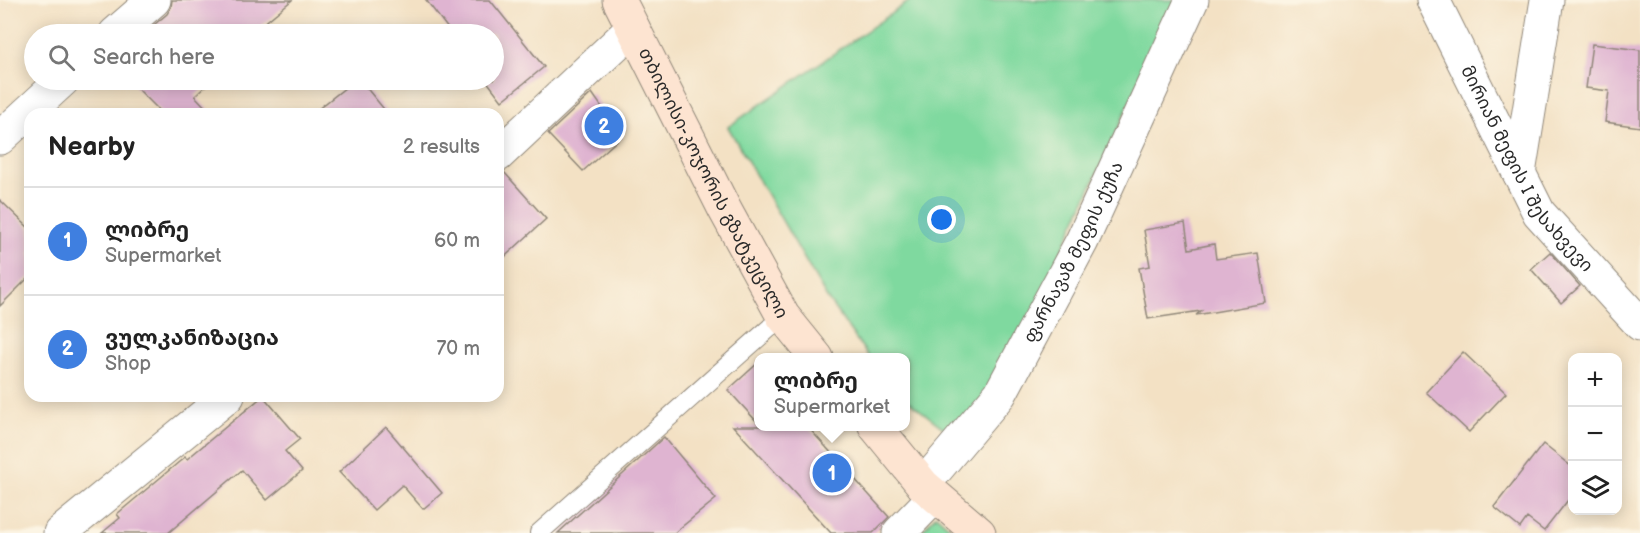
<!DOCTYPE html>
<html lang="en">
<head>
<meta charset="utf-8">
<style>
	:root { --surface:#fff; --page:#f2f2f2; --text:#222; --muted:#767676; --line:#e0e0e0; --accent:#db2777 }
	body { margin:0; font-family:"Balsamiq Sans","Noto Sans Georgian",sans-serif; background:var(--page); color:var(--text) }
	.controls { position:absolute; right:18px; bottom:18px; display:grid; overflow:hidden; border-radius:12px; box-shadow:0 3px 15px #0003 }
	.controls button { width:54px; height:54px; display:grid; place-items:center; padding:0; border:0; border-bottom:2px solid var(--line); background:var(--surface); color:var(--text); font:30px sans-serif }
	.you { position:absolute; left:942px; top:220px; width:21px; height:21px; margin:-15px; border:4px solid #fff; border-radius:50%; background:#1a73e8; box-shadow:0 0 0 9px #1a73e833 }
	.badge { display:grid; place-items:center; width:39px; height:39px; border-radius:50%; background:var(--accent); color:#fff; font-size:20px; font-weight:700 }
	.pin { position:absolute; translate:-50% -50%; border:3px solid #fff; box-shadow:0 2px 6px #0006 }
	.popup { position:absolute; left:754px; top:353px; width:156px; height:78px; box-sizing:border-box; display:grid; place-content:center; border-radius:12px; background:var(--surface); filter:drop-shadow(0 2px 4px #0005); font-size:20px; white-space:nowrap; color:var(--muted) }
	.popup b { font-size:22px; color:var(--text) }
	.popup::after { content:''; position:absolute; left:50%; top:100%; margin-left:-12px; border:12px solid transparent; border-top-color:var(--surface) }
	.list { margin:0; padding:0; list-style:none }
	h2 { display:flex; justify-content:space-between; align-items:center; height:78px; margin:0; padding:0 24px; font-size:26px }
	h2 small { font-size:20px; font-weight:400; color:var(--muted) }
	.list li { display:grid; grid-template-columns:39px 1fr auto; gap:18px; align-items:center; box-sizing:border-box; height:108px; padding:0 24px; border-top:2px solid var(--line) }
	.list b { display:block; font-size:22px; white-space:nowrap }
	.list p { margin:0; font-size:20px; white-space:nowrap; color:var(--muted) }
	.list em { font-size:20px; font-style:normal; color:var(--muted) }
	.icon { flex:none; width:33px; height:33px; fill:none; stroke:currentColor; stroke-width:2; stroke-linecap:round; stroke-linejoin:round }
	.map { position:relative; flex:none; width:1640px; height:533px; overflow:hidden }
	.search { position:absolute; background:var(--surface); box-shadow:0 3px 15px #0003; left:24px; top:24px; width:480px; height:66px; display:flex; align-items:center; gap:15px; box-sizing:border-box; padding:0 21px; border-radius:33px; color:var(--muted); font-size:22px }
	.panel { position:absolute; background:var(--surface); box-shadow:0 3px 15px #0003; left:24px; top:108px; width:480px; height:294px; border-radius:18px }
	.map>svg:first-child { display:block }
	.green { fill:#7fd99f; stroke:#558265; stroke-width:1.5 }
	.building { fill:#dfb4d1 }
	.lines { fill:none; stroke-linecap:round; stroke-linejoin:round }
	.lane-casing { stroke:#8f8678; stroke-width:20 }
	.street-casing { stroke:#8f8678; stroke-width:35 }
	.secondary-casing { stroke:#8f8678; stroke-width:35 }
	.lane { stroke:#fff; stroke-width:18 }
	.street { stroke:#fff; stroke-width:33 }
	.secondary { stroke:#fde4d1; stroke-width:33 }
	.labels { text-anchor:middle; stroke-width:4.5; stroke-linejoin:round; paint-order:stroke }
	.street-label { font-size:18px; fill:#2b2b2b; stroke:#fcf5e5 }
</style>
</head>
<body>
<div class="map">
<svg width="1640" height="533" viewBox="0 0 1640 533">
	<rect width="100%" height="100%" fill="#fcf5e5"/>
	<filter id="ink" filterUnits="userSpaceOnUse"><feTurbulence type="fractalNoise" baseFrequency=".0167" numOctaves="2"/><feDisplacementMap in="SourceGraphic" scale="12" xChannelSelector="R" yChannelSelector="G"/><feConvolveMatrix kernelMatrix="1 2 1 2 8 2 1 2 1" color-interpolation-filters="sRGB"/></filter>
	<filter id="wash" filterUnits="userSpaceOnUse"><feTurbulence type="fractalNoise" baseFrequency=".008" numOctaves="4" result="noise"/><feDisplacementMap in="SourceGraphic" scale="24" xChannelSelector="R" yChannelSelector="G"/><feGaussianBlur stdDeviation="1.35" result="paint"/><feColorMatrix in="noise" values="0 0 0 0 0 0 0 0 0 0 0 0 0 0 0 0 0 1.4 0 .05"/><feComposite in="paint" operator="in"/></filter>
	<g filter="url(#wash)">
		<rect width="100%" height="100%" fill="#f3e1c4"/>
		<path class="green" d="M911,0H1177L998,389L951,434L906,399V358L869,357L827,298L728,127Z
			M936,515L956,533H920Z"/>
		<g id="blocks">
			<path class="building" d="M172,0H292L251,34H143L167,14L171,7Z
				M426,0H490L544,67L502,101L486,80H494V34H452Z
				M1592,44L1640,50V127L1605,122L1609,91L1586,88Z
				M129,80H212L195,96L212,114H163Z
				M355,80H360L388,114H312Z
				M592,93L622,136L583,171L548,134Z
				M504,172L546,219L498,263V173Z
				M0,200L30,229V276L0,306Z
				M1185,223L1189,249L1214,244L1216,259L1258,253L1266,303L1196,315L1201,311L1148,319L1139,268L1150,266L1144,230Z
				M1550,252L1580,286L1561,303L1531,269Z
				M1463,352L1506,393L1469,432L1426,392Z
				M759,362V424L728,390Z
				M263,396L300,439L285,451L302,471L267,500L242,470L168,533H102L120,518L117,514L185,457L187,459Z
				M733,426H807L889,517L873,533H831Z
				M386,427L442,493L423,509L402,485L374,510L339,472Z
				M664,437L716,499L674,533H558Z
				M1543,444L1572,467V495L1544,531L1527,518L1520,528L1494,507Z"/>
		</g>
	</g>
	<g filter="url(#ink)">
		<use href="#blocks" fill-opacity="0" stroke="#8f8678" stroke-width="1.5"/>
		<g class="lines">
			<g class="lane-casing">
				<path id="lane" d="M539,533L783,316"/>
			</g>
			<g class="street-casing">
				<g id="street">
					<path id="s1" d="M1433,0L1539,213L1640,324"/>
					<path d="M115,34L154,0"/>
					<path d="M0,138L63,80"/>
					<path d="M498,155L633,28"/>
					<path d="M1519,173L1547,0"/>
					<path id="s2" d="M923,485L1000,394L1082,241L1192,0"/>
					<path d="M60,533L228,396"/>
					<path d="M899,533L935,496"/>
				</g>
			</g>
			<g class="secondary-casing">
				<g id="secondary">
					<path id="s3" d="M619,0L725,210L783,316L817,358"/>
					<path d="M875,426L923,485L979,533"/>
				</g>
			</g>
			<use href="#lane" class="lane"/>
			<use href="#street" class="street"/>
			<use href="#secondary" class="secondary"/>
		</g>
	</g>
	<g class="labels">
		<g class="street-label">
			<text dy="6" stroke="none"><textPath href="#s1" startOffset="194">მირიან მეფის I შესახვევი</textPath></text>
			<text dy="6" stroke="none"><textPath href="#s3" startOffset="206">თბილისი-კოჯორის გზატკეცილი</textPath></text>
			<text dy="6" stroke="none"><textPath href="#s2" startOffset="279">ფარნავაზ მეფის ქუჩა</textPath></text>
		</g>
	</g>
</svg>
<div class="controls">
<button>+</button>
<button>−</button>
<button><svg class="icon" aria-label="layers" viewBox="0 0 24 24"><path d="M12 4l9 5-9 5-9-5zM3 14l9 5 9-5"/></svg></button>
</div>
<div class="you"></div>
<div class="pin badge" style="left:832px;top:473px;background:#3f7fe0">1</div>
<div class="popup"><b>ლიბრე</b>Supermarket</div>
<div class="pin badge" style="left:604px;top:126px;background:#3f7fe0">2</div>
<div class="search"><svg class="icon" aria-label="search" viewBox="0 0 24 24"><circle cx="10" cy="10" r="6"/><path d="M15 15l6 6"/></svg>Search here</div>
<section class="panel">
<h2>Nearby<small>2 results</small></h2>
<ul class="list">
<li><span class="badge" style="background:#3f7fe0">1</span><div><b>ლიბრე</b><p>Supermarket</p></div><em>60 m</em></li>
<li><span class="badge" style="background:#3f7fe0">2</span><div><b>ვულკანიზაცია</b><p>Shop</p></div><em>70 m</em></li>
</ul>
</section>
</div>
</body>
</html>
